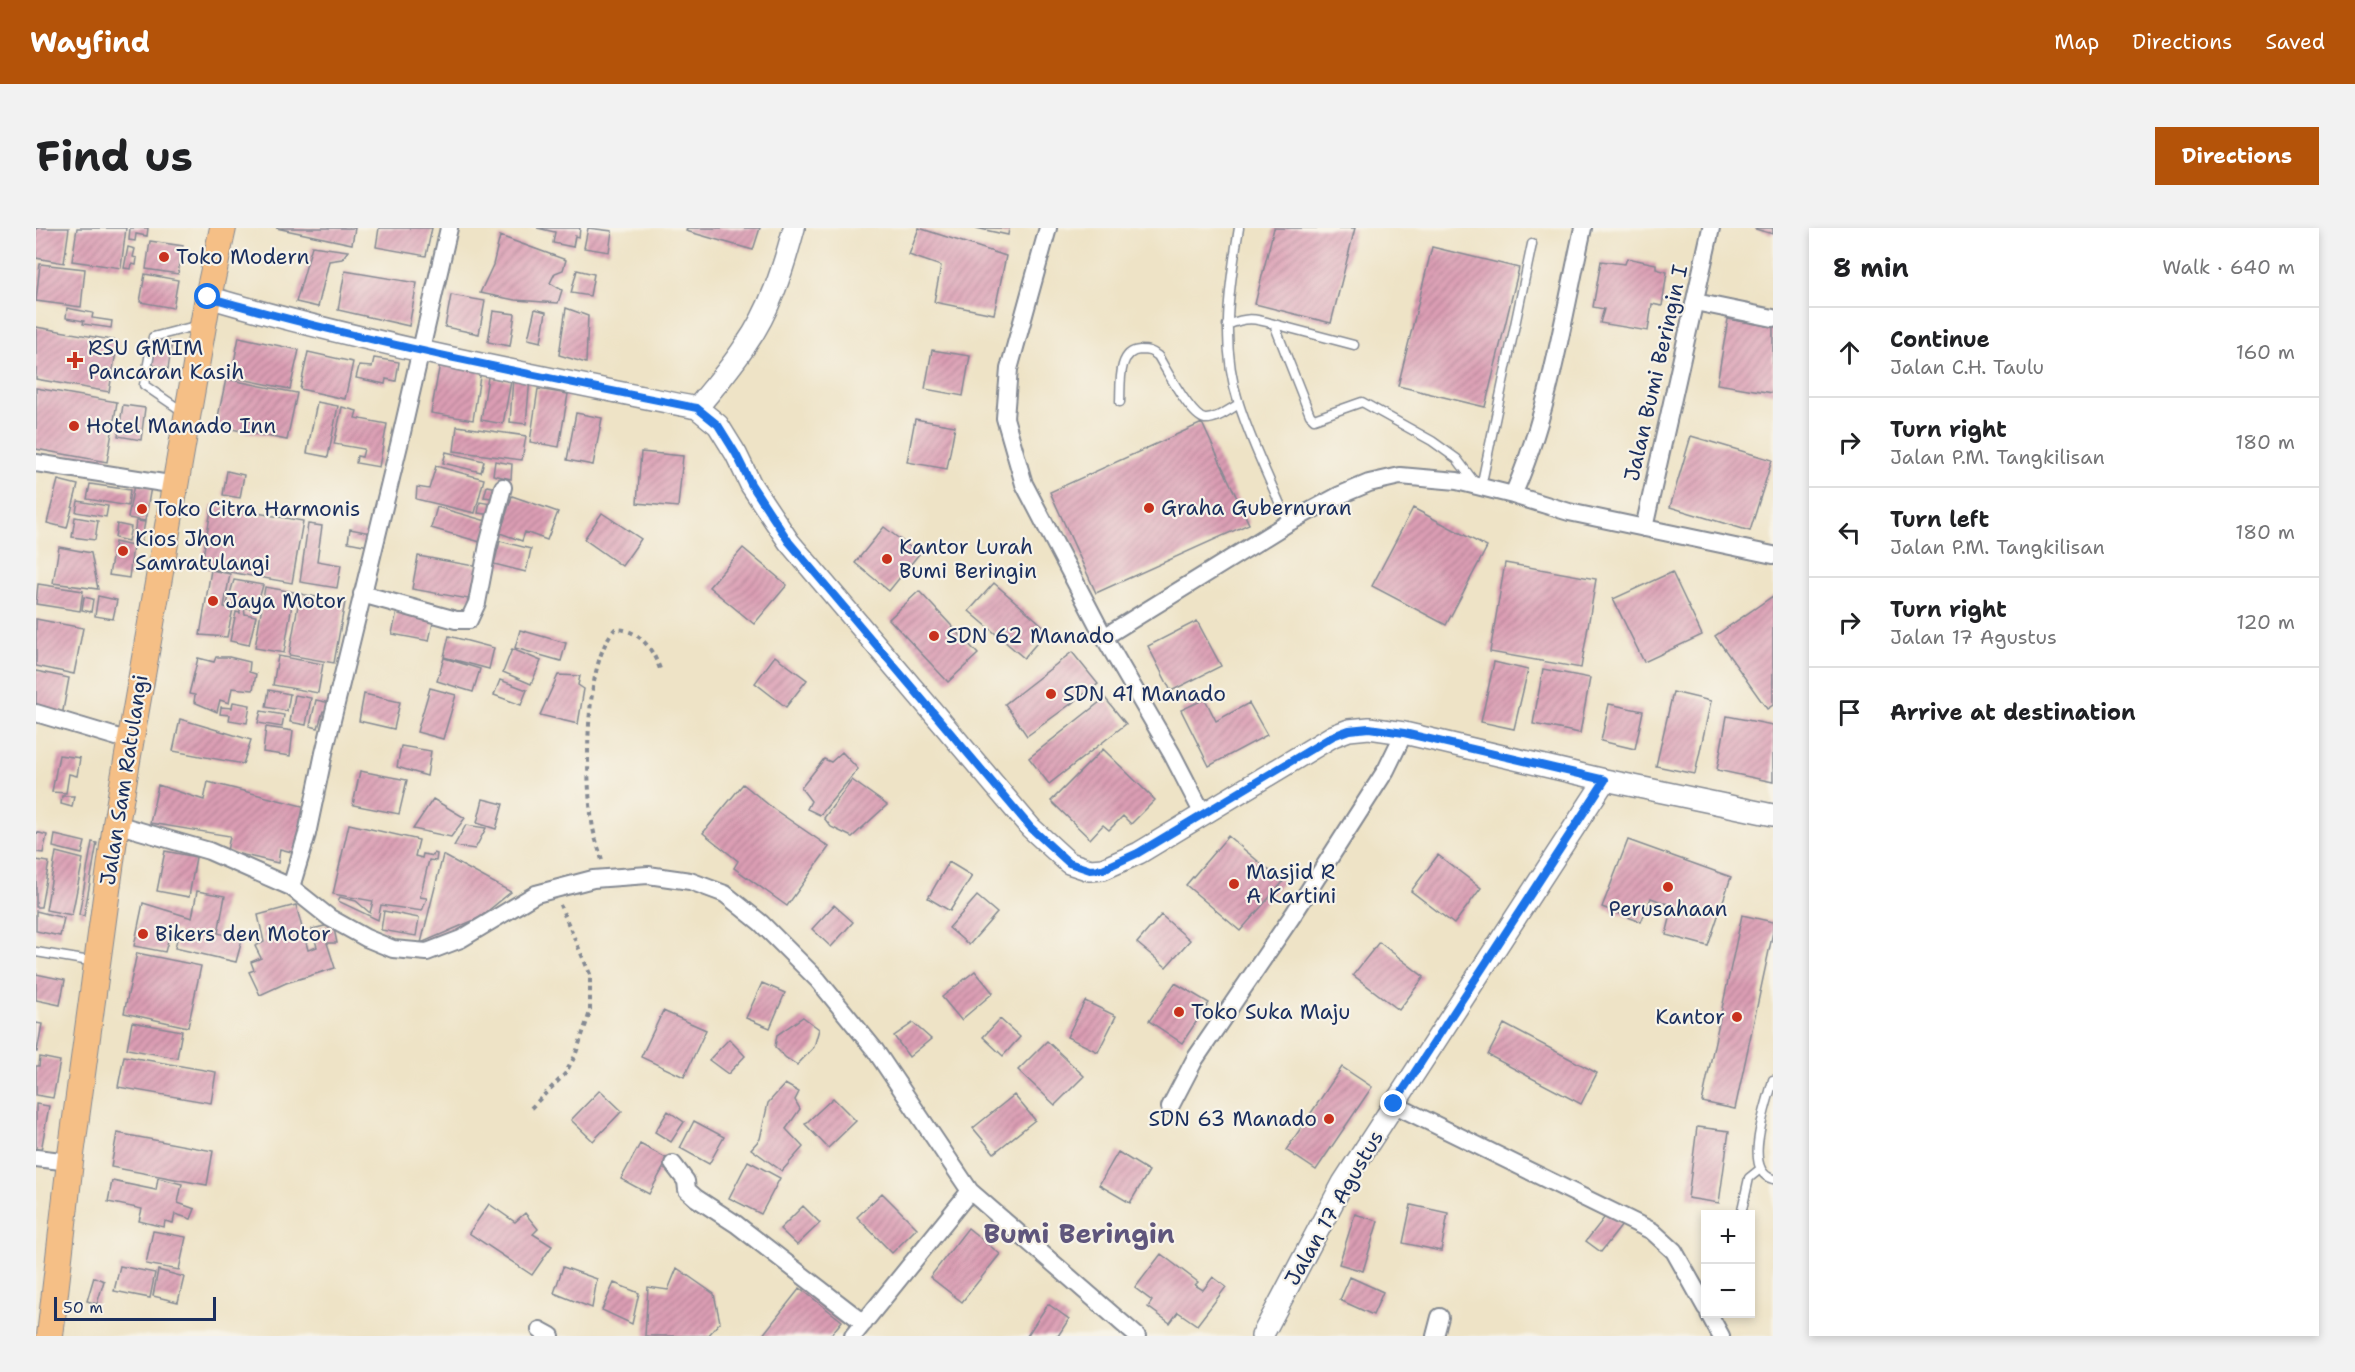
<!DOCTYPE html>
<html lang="en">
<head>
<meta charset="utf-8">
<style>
	:root { --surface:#fff; --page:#f2f2f2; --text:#202124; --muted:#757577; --line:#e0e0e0; --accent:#b45309 }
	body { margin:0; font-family:"Shantell Sans",sans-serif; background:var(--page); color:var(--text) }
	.controls { position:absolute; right:18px; bottom:18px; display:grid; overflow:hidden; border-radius:0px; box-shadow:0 3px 9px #0003 }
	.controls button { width:54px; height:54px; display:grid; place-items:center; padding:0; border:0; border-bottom:2px solid var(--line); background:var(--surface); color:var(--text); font:30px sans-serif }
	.scale { position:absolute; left:18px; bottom:15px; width:162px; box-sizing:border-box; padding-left:6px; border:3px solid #1b2f5e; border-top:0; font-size:16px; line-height:21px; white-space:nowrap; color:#1b2f5e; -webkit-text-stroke:4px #f7f3e8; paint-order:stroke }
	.stop { position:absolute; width:18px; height:18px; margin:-14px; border:4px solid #1a73e8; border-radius:50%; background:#fff }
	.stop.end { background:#1a73e8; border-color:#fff; box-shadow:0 2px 6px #0008 }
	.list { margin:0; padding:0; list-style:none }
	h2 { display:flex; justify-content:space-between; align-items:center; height:78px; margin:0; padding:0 24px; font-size:26px }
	h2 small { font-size:20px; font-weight:400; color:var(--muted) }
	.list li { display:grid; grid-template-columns:39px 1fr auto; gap:18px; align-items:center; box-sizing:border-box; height:90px; padding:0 24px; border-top:2px solid var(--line) }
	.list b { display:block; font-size:22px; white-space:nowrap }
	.list p { margin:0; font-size:20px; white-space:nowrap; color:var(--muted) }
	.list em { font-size:20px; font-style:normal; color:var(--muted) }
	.icon { flex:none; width:33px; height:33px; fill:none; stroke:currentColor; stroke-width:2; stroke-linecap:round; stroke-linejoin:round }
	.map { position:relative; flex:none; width:1737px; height:1108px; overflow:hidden; border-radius:0px }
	header { display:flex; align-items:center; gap:36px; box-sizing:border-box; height:84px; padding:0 30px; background:var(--accent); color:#fff }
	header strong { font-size:28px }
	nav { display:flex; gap:33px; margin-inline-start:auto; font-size:21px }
	.intro { display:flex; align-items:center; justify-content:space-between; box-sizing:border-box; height:144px; padding:0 36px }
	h1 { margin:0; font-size:42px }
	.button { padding:15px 27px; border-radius:0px; background:var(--accent); color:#fff; font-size:21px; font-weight:700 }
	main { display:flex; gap:36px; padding:0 36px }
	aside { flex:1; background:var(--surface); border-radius:0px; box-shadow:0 3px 9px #0003 }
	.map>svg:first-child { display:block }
	.building { fill:url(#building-hatch) }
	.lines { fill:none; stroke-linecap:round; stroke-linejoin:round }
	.service-casing { stroke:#848992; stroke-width:11 }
	.minor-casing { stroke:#848992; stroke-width:20 }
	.tertiary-casing { stroke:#848992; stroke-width:24 }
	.primary-casing { stroke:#848992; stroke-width:28 }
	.path { stroke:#848992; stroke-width:4; stroke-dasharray:4.5 4.5; stroke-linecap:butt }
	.service { stroke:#fff; stroke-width:8 }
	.minor { stroke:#fff; stroke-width:16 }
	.tertiary { stroke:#fff; stroke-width:21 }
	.primary { stroke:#f5bf86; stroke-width:26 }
	.route { stroke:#1a73e8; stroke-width:8 }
	.poi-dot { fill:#c8321e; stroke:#f7f3e8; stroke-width:2 }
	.labels { text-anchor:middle; stroke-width:4.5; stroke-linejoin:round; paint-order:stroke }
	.poi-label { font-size:21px; fill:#1b2f5e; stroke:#f7f3e8; text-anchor:start }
	.street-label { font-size:21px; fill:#1b2f5e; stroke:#f7f3e8 }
	.district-label { font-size:27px; font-weight:bold; fill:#5f567c; stroke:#f7f3e8 }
</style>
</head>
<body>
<header>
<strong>Wayfind</strong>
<nav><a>Map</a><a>Directions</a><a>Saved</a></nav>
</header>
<div class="intro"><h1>Find us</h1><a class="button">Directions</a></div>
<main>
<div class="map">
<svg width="1737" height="1108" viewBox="0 0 1737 1108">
	<defs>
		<pattern id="building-hatch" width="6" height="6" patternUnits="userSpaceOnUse" patternTransform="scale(1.5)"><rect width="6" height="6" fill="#dc9eb4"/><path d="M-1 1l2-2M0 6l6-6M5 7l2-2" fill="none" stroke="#b28196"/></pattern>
	</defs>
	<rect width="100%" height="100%" fill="#f7f3e8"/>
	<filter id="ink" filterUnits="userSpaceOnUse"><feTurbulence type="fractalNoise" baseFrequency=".0167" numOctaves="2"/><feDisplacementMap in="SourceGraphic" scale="12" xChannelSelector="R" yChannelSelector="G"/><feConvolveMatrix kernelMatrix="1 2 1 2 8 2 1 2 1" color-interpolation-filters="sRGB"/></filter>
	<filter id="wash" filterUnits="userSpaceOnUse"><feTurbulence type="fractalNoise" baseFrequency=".008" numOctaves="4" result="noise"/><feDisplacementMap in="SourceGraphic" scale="24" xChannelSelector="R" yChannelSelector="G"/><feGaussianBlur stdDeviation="1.35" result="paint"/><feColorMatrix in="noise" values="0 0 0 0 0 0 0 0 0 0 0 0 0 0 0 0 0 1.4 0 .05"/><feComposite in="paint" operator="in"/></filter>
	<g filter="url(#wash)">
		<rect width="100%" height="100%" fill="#eee3c6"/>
		<g id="blocks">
			<path class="building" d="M0,0H33L28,35L0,30Z
				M41,0H90L85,40L36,33Z
				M94,0H112L111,8L100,6L99,13L93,12Z
				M240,0H319L316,16Z
				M343,0H396L390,28L340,19Z
				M501,0H544L543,9L539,8L537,19L517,15L519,4Z
				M552,0L576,3L573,24L548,20Z
				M651,0H724L717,22L650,3Z
				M883,0L970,28L958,86L898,74L905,38L873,27Z
				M940,0H973L972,7Z
				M1238,0H1319L1295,95L1219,76Z
				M1719,0H1737V6L1719,1Z
				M464,8L530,32L527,42L519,45L514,55L526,62L522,75L479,72L444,65L457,37Z
				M114,13L147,18L142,46L110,41Z
				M276,18L312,23L306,31L293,33L282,79L260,74Z
				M92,19L99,21L97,29L101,30L100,37L96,36L95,41L88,40Z
				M1396,19L1483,40L1449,179L1362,158Z
				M1591,30L1620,36V41L1631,44L1626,78L1616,76L1612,103L1564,95L1568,81L1557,79L1565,33L1589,36Z
				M4,36L49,41L45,79L0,73Z
				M541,42L558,46L554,68L535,65Z
				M309,43L381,55L373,98L302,82Z
				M109,46L142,52L137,80L104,74Z
				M415,67L449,73L443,106L409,99Z
				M31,80L57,85L56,90L76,93L75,100L47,96L48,93L30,90Z
				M530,80L552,88L550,135L523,127Z
				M499,81L510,84L505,114L492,111Z
				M457,83L479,86L474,118L452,114Z
				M1692,91L1737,99V165L1681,156Z
				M0,99L82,113L73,164L0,151Z
				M203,109L263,122L254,161L195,149Z
				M121,111L136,114L132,141L116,137Z
				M896,122L934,128L927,168L889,161Z
				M272,124L317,134L309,171L264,161Z
				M338,130L363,134L360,153L350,151L349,156L320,150L323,138L336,139Z
				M404,135L445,142L437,192L395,185Z
				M452,149L475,153L467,196L445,192Z
				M477,149L494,150L490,196L474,194Z
				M190,151L261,165L251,212L180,198Z
				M0,160L81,174L71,234L0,221Z
				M502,161L532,166L523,219L494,214Z
				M281,174L302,178L292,229L271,225Z
				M87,177L109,180L105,212L82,208Z
				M306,179L321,183L319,190L351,196L343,239L320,235L321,228L326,229L328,221L298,216Z
				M540,185L566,190L557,237L531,232Z
				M879,191L919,198L911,241L871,234Z
				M1166,195L1213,296L1060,365L1014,264Z
				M421,198L490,208L486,232L418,223Z
				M1655,208L1736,232L1714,303L1634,279Z
				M410,224L448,233L445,244L407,235Z
				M605,224L647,228L642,279L601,275Z
				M459,233L476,236L475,251L457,247Z
				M400,238L448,251L439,285L380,271L381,259L393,261Z
				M191,243L208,247L204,270L187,267Z
				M22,252L42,257L31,300L11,295Z
				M54,256L94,262L92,278L51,271Z
				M98,256L115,259L109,293L92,290Z
				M451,258L462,260L457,287L442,285L444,274L455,276L456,270L448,269Z
				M476,268L522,284L511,312L489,304L486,313L464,305Z
				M42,273L72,278L70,289L40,284Z
				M176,277L267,293L256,355L165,339Z
				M401,279L454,294L448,315L395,300Z
				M1377,280L1451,319L1410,397L1336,358Z
				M566,285L605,311L586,338L548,311Z
				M39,289L62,293L59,312L36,309Z
				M100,293L109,294L105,316L97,315Z
				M81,296L95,299L92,313L79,310Z
				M272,296L286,298L281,333L305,337L301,360L264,354Z
				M848,299L883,326L853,363L819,335Z
				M314,301L335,305L333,318L312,314Z
				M464,313L495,321L490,344L458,336Z
				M79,314L97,318L93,350L73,347Z
				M23,319L55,325L62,361L17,355Z
				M707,320L751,357L718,396L673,359Z
				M382,328L444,339L438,372L376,361Z
				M1469,335L1560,351L1545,440L1454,424Z
				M175,342L194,346L188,379L197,381L191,409L164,407Z
				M1636,344L1666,407L1608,434L1577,371Z
				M198,352L227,357L220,382L208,379L209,386L220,388L213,417L194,413L200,384L204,385V378L191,376Z
				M958,355L1012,402L988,430L933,383Z
				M2,356L47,363L44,383L0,376Z
				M229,359L258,364L248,425L219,420Z
				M883,363L942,426L912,454L853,391Z
				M264,366L309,374L298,435L253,427Z
				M62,368L81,372L77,391L59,388Z
				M1737,368V477L1731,481L1679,408Z
				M48,369L57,371L55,384L46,382Z
				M361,383L398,390L393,413L356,406Z
				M0,391L47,400L38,446L0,438Z
				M1161,393L1185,438L1135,463L1112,418Z
				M484,402L530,415L525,433L479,420Z
				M413,408L458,420L453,441L408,429Z
				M476,421L505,433L495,456L467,444Z
				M1036,424L1062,456L991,508L969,476Z
				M242,428L287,436L282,465L237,457Z
				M739,428L771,452L750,479L719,455Z
				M180,429H193L214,434L213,444L220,446L217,462L196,460L193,475L184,472L181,484L158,474L159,467L153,466L162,430L178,434Z
				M408,430L444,441L437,464L401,453Z
				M1458,434L1492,442L1478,501L1445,494Z
				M1507,441L1554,450L1544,505L1497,496Z
				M0,443L33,450L26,488L0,482Z
				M522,447L544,448L542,457L548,461L542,496L504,487Z
				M464,452L491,462L485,477L458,467Z
				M394,460L420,467L407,511L381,504Z
				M233,462L254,466L251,483L230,479Z
				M1637,464L1675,473L1659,546L1620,538Z
				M328,466L364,474L358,501L323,493Z
				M259,467L275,470L270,497L254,494Z
				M1069,470L1090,496L1013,556L993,530Z
				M1169,471L1180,493L1213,475L1231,507L1173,538L1145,482Z
				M280,472L299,476L297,485L287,483L282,500L274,498Z
				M197,474L214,477L211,495L193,492L194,487L184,486L185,479L196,480Z
				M1573,476L1607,483L1599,521L1565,513Z
				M225,483L248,487L246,499L222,495Z
				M1691,488L1737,497V554L1681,542Z
				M144,491L215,512L207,536L137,523Z
				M230,499L257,503L254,528L227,524Z
				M365,518L395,523L391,548L361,539Z
				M1067,521L1119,572L1095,596L1087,588L1073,602L1067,597L1054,611L1015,573Z
				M806,524L822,541L784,587L771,581L775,573L765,560L788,531L795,534Z
				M23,527L44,530L41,548L33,546L30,565L16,564Z
				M324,543L371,552L363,586L317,577Z
				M816,552L851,577L816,609L795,599L788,590Z
				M172,554L274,580L264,626L244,621L242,635L191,623L194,608L114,595L122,557L168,572Z
				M707,556L739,582L793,619L751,678L698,640L702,633L667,605Z
				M26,568H38L36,579L25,576Z
				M397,571L429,590L415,609L377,601Z
				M447,571L467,576L460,601L441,595Z
				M313,596L383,612L379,628L386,630L387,626L397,628L398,625L401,626L400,633L393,632L384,669L391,670L386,683L345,677L342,692L302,673L304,669L320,673L334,685L337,673L297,666Z
				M430,597L450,600L439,621L418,618Z
				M0,604L11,607L7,625L0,624Z
				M19,607L49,614L46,626L17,619Z
				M1192,608L1247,654L1204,703L1150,657Z
				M1592,612L1695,649L1672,718L1630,707L1637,678L1615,670L1605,694L1566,679Z
				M56,614L61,615L48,688L43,687Z
				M129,623L160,629L153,669L121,663Z
				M20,624L47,631L36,687L10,682Z
				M407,627L475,664L443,690L385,715Z
				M1402,627L1445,660L1418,696L1375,663Z
				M0,632L13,634L5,679H0Z
				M913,634L936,648L914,683L892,670Z
				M161,663L189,668L182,705L206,712L200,734L139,720L143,703L135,702L129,724L98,718L107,675L156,690Z
				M941,668L961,685L933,717L913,700Z
				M260,677L272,722L281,719L276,701L297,696L301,715H291L299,740L250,755L224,767L213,744L218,742L215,734L225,730L219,718L228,714L222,687Z
				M798,677L817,694L795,719L776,701Z
				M0,683L28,690L24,708L0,703Z
				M348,683L383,690L380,708L345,702Z
				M1125,687L1154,712L1130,739L1101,715Z
				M1706,687L1737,694V704L1699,881L1666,874Z
				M1343,714L1388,749L1363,782L1317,747Z
				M101,725L165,738L152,799L88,785Z
				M939,743L957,765L925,792L906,769Z
				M0,746L29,752L24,777L0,772Z
				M726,755L749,765L734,800L710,790Z
				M1139,755L1173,775L1146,815L1113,793Z
				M1049,773L1080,788L1062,824L1031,809Z
				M627,783L670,802L648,849L605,829Z
				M767,789L783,801L778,819L761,837L750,830L739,819L741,807Z
				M964,791L984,809L967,828L947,809Z
				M96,794L146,803L141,830L91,821Z
				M0,795L6,796L1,824H0Z
				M877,795L895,811L873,829L858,808Z
				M1468,796L1561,845L1545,876L1452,827Z
				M693,811L709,828L692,846L673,832Z
				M1011,813L1048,848L1019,877L982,842Z
				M88,828L180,844L175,875L82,859Z
				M4,829L24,833L17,870L0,867V838H3Z
				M1306,839L1336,859L1280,942L1250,922Z
				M749,856L763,864L759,872L764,881L750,901L767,919L746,943L715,921L724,911L732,875Z
				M564,862L586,883L557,913L535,892Z
				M978,867L999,892L958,925L937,900Z
				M797,870L820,893L792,920L769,896Z
				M0,876L13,878L5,923L0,922Z
				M632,883L648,894L635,914L619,904Z
				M658,893L688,909L673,936L644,920Z
				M1661,899L1693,903L1683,975L1652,970Z
				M81,905L177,923L171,957L75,939Z
				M604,916L632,931L613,966L585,951Z
				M1082,924L1113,943L1094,975L1063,957Z
				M712,933L744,950L725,986L693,970Z
				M122,950L146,956L142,975L159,981L155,991L139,986L137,995L129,993L128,999L103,993L106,981L72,974L76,953L120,962Z
				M846,965L881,1000L856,1025L821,989Z
				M453,976L479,994L489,985L502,1001L497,1006L516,1018L496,1047L433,1005Z
				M1375,977L1412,985L1405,1023L1367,1015Z
				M767,978L784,995L761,1017L744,1001Z
				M1572,985L1586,997L1565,1024L1550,1013Z
				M1319,986L1342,993L1327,1043L1303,1036Z
				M932,1000L964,1026L926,1074L894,1049Z
				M117,1003L150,1009L143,1042L110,1036Z
				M1125,1026L1162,1054L1159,1057L1167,1062L1177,1049L1190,1059L1161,1097L1142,1084L1134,1095L1112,1079L1116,1073L1099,1060Z
				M84,1038L119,1045L114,1070L78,1063Z
				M527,1039L561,1051L556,1080L518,1065Z
				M641,1040L678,1066L684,1094L672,1108H609L612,1059L632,1062Z
				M122,1042L148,1049L142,1074L117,1068Z
				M58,1049L68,1053L61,1076L51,1073Z
				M1314,1049L1347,1064L1337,1087L1304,1072Z
				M578,1055L603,1065L596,1096L566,1082Z
				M764,1060L806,1093L794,1108H726Z
				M1012,1076L1033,1091L1022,1108H991Z"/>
		</g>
	</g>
	<g filter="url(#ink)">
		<use href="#blocks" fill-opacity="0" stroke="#848992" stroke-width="1.5"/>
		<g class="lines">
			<g class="service-casing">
				<path id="service" d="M1203,0C1193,59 1184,118 1203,176C1216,217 1236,256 1252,295
					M1238,96L1318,117
					M1191,97C1211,89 1218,90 1238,96L1274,187L1278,191L1326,174L1396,213L1421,231L1439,255
					M1084,174C1085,157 1081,123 1104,122C1112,122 1116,123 1122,128C1130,141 1155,189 1169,191C1180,192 1194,181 1203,176
					M149,185L108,157L117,109L163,97
					M1445,259L1496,16
					M0,724L60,734
					M1737,852C1732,874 1705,943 1737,951
					M1705,986L1713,950L1723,942"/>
			</g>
			<g class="minor-casing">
				<path id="minor" d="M1012,0L973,141L969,190L988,256L1068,409L1136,526L1167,586
					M1659,74L1737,90
					M0,235L140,257
					M1477,267C1513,186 1528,86 1547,0
					M1608,300L1675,0
					M326,366L420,392H433L441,375L452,317L467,259
					M1068,409L1252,295L1302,268L1333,255L1364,248L1421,253L1477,267L1533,284L1737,327
					M0,485L94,513
					M80,596L173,623L255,659L294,690L330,710L357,721L391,724L425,711L500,666L557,651L612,647L654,653L689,666L725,695L782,752L839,822L934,963L1101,1108
					M255,659L271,606L288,525L364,213L413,0
					M1357,876L1616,1003L1638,1023L1670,1080
					M1134,879L1159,831L1257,687L1350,542L1368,505
					M0,930L34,934
					M637,936L650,953L651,962L660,970L700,996L828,1095
					M1673,1086L1685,1108
					M504,1102L515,1108
					M817,1108L934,963
					M1399,1108L1404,1089"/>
			</g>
			<g class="tertiary-casing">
				<path id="tertiary" d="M172,69C333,116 497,147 661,180L682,197L700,226L715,257L753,314L995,600L1033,635L1054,642L1067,641L1103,625L1297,508L1313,502L1333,500L1368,505L1569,552L1737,587
					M661,180C677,160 695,140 709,118C734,83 747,41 758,0
					M1226,1108L1307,955L1569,552"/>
			</g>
			<g class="primary-casing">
				<path id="primary" d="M14,1108L34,934L80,596L172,69L187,0"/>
			</g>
			<path class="path" d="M566,632C563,621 559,611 557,600C549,555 547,435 579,401C603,401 616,420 624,441
				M495,880L529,846L539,828L554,784V746L524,677"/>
			<use href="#service" class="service"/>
			<use href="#minor" class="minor"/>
			<use href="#tertiary" class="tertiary"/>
			<use href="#primary" class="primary"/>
		</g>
	</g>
	<g class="lines" filter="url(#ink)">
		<path class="route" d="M172,69C333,115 497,147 661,180L682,197L700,226L715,256L753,314L995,600L1033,635L1054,642L1067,641L1102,625L1297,508L1313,502L1333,500L1368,505L1569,552L1358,876"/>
	</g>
	<g class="poi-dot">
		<circle cx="128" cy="29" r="6"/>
		<path d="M36 123h6v6h6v6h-6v6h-6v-6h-6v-6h6z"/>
		<circle cx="38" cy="198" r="6"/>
		<circle cx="1113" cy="280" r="6"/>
		<circle cx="106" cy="281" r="6"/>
		<circle cx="87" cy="323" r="6"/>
		<circle cx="851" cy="331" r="6"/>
		<circle cx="177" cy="373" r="6"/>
		<circle cx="898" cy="408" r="6"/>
		<circle cx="1015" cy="466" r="6"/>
		<circle cx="1198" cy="656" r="6"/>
		<circle cx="1632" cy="659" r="6"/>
		<circle cx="107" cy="706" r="6"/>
		<circle cx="1143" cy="784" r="6"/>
		<circle cx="1701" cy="789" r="6"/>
		<circle cx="1293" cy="891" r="6"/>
	</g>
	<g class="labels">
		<g class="poi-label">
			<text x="140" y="36">Toko Modern</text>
			<text x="52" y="127">RSU GMIM<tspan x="52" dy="24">Pancaran Kasih</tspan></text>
			<text x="50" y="205">Hotel Manado Inn</text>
			<text x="1125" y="287">Graha Gubernuran</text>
			<text x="118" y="288">Toko Citra Harmonis</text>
			<text x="99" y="318">Kios Jhon<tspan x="99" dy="24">Samratulangi</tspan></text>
			<text x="863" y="326">Kantor Lurah<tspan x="863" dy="24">Bumi Beringin</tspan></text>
			<text x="189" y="380">Jaya Motor</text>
			<text x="910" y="415">SDN 62 Manado</text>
			<text x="1027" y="473">SDN 41 Manado</text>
			<text x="1210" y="651">Masjid R<tspan x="1210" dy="24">A Kartini</tspan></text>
			<text x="1632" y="688" text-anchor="middle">Perusahaan</text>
			<text x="119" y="713">Bikers den Motor</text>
			<text x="1155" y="791">Toko Suka Maju</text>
			<text x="1689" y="796" text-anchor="end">Kantor</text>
			<text x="1281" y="898" text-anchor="end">SDN 63 Manado</text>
		</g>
		<g class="street-label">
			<text transform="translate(1620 145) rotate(-77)" y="7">Jalan Bumi Beringin I</text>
			<text transform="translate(88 552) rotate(-81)" y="7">Jalan Sam Ratulangi</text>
			<text transform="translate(1298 980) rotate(-60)" y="7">Jalan 17 Agustus</text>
		</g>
		<g class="district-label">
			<text x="1043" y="1015">Bumi Beringin</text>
		</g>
	</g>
</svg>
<div class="controls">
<button>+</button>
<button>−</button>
</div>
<div class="scale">50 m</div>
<div class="stop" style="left:172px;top:69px"></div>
<div class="stop end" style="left:1358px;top:876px"></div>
</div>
<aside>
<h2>8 min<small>Walk · 640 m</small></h2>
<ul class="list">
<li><svg class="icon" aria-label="ahead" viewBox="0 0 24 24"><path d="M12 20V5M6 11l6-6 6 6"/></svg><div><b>Continue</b><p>Jalan C.H. Taulu</p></div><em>160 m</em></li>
<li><svg class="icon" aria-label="right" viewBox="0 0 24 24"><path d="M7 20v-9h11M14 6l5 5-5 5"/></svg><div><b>Turn right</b><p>Jalan P.M. Tangkilisan</p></div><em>180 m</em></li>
<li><svg class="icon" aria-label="left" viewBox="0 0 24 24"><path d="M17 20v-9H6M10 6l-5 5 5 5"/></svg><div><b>Turn left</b><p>Jalan P.M. Tangkilisan</p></div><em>180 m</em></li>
<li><svg class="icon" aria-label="right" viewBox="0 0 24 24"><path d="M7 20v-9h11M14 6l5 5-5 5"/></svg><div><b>Turn right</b><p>Jalan 17 Agustus</p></div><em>120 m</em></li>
<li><svg class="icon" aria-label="arrive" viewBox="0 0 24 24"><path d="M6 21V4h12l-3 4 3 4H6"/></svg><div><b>Arrive at destination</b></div></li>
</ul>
</aside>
</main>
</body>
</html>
